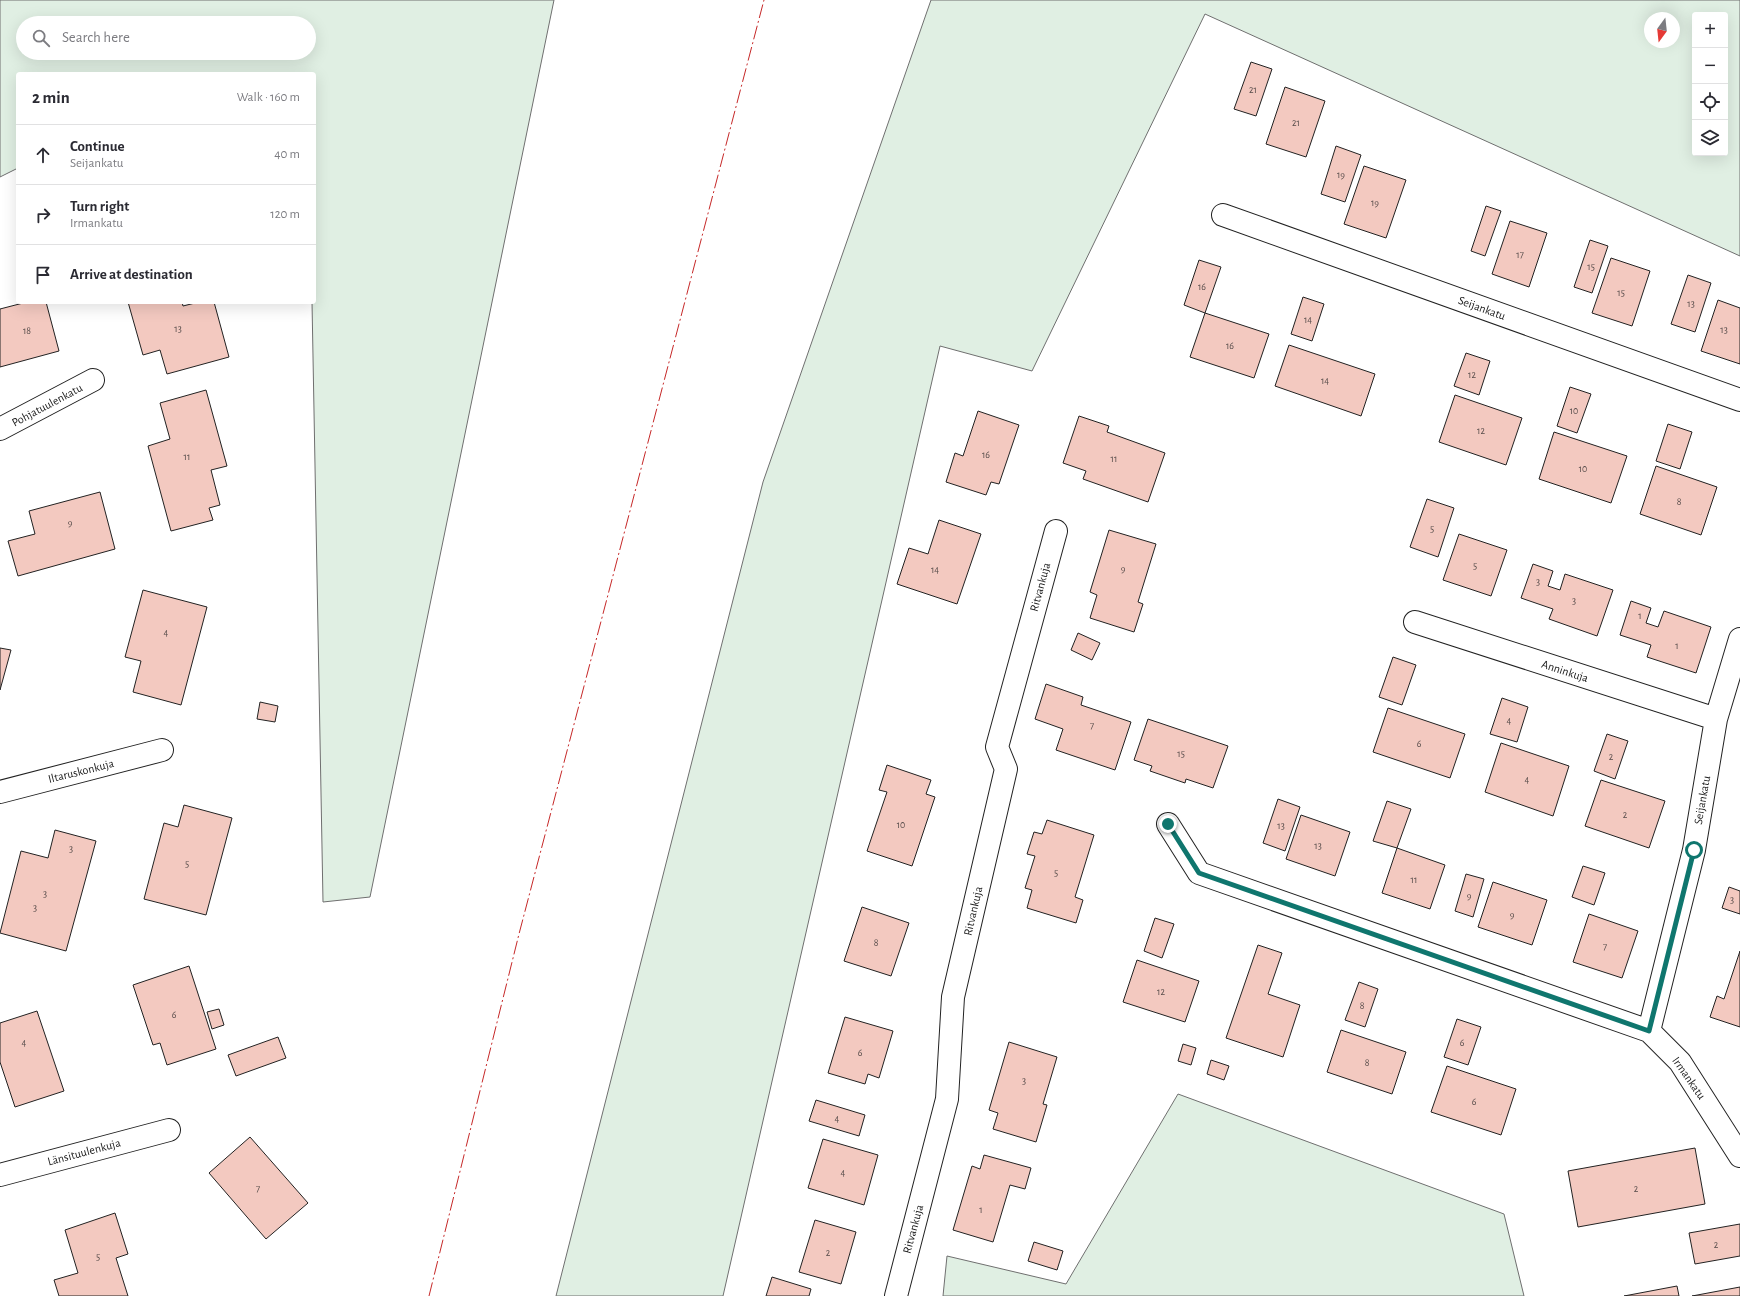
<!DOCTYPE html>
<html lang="en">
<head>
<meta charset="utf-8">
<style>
	:root { --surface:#fff; --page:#f2f2f3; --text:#2b2b33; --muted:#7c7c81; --line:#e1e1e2 }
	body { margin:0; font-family:"Alegreya Sans",sans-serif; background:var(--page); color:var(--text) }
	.controls { position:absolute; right:12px; top:12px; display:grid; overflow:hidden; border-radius:4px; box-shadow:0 4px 16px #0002 }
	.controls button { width:36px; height:36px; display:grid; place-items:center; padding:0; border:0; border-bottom:1px solid var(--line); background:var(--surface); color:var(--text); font:20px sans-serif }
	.compass { position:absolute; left:1644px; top:12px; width:36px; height:36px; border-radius:50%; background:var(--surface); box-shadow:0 4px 16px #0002; rotate:195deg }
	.stop { position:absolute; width:12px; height:12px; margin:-9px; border:3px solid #0f766e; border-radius:50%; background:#fff }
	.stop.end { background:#0f766e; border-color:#fff; box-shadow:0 1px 4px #0008 }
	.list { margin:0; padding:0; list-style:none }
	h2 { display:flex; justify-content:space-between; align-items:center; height:52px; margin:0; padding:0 16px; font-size:17px }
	h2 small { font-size:13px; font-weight:400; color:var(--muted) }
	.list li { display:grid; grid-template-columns:26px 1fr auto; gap:12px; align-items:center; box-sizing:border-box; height:60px; padding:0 16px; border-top:1px solid var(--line) }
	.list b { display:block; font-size:15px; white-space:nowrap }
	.list p { margin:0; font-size:13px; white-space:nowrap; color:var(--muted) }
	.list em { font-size:13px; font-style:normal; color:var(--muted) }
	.icon { flex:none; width:22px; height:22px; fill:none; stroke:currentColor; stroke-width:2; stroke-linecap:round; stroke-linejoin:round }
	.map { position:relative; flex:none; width:1740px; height:1296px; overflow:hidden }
	.search { position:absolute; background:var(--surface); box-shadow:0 4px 16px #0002; left:16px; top:16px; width:300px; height:44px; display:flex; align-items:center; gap:10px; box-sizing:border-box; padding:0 14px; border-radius:22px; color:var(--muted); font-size:15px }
	.panel { position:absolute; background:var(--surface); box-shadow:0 4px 16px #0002; left:16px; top:72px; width:300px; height:232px; border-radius:4px }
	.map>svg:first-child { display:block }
	.green { fill:#e0efe3; stroke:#6f6f6f; fill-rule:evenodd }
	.building { fill:#f3c9c0; stroke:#222 }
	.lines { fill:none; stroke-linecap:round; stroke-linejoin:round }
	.minor-casing { stroke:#222; stroke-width:24 }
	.minor { stroke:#fff; stroke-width:22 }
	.power { stroke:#c62828; stroke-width:1; stroke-dasharray:14 3 2 3; stroke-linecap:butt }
	.route { stroke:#0f766e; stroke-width:5 }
	.labels { text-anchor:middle; stroke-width:3; stroke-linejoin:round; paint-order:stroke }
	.number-label { font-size:10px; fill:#564c4a }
	.street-label { font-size:12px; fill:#222; stroke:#fff }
</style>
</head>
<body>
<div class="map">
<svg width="1740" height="1296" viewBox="0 0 1740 1296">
	<rect width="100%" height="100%" fill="#fff"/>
	<path class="green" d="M0,0H554L370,897L323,902L312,302H314V74H18V168L0,177ZM23,23H309V53H23Z
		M931,0H1740V256L1205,14L1032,371L940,346L723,1296H556L763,482ZM1695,15H1725V153H1695ZM1650,18H1674V42H1650Z
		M1178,1094L1504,1214L1524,1296H943L947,1256L1066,1284Z"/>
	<path class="building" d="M1251,62L1272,69L1256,116L1234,109Z
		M1285,87L1325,101L1306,157L1266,144Z
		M1336,146L1361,155L1345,202L1321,194Z
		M1364,166L1406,180L1386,238L1344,224Z
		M1486,206L1501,211L1485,256L1471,251Z
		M1510,221L1547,233L1529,287L1492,274Z
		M1590,240L1608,246L1592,293L1574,287Z
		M1611,258L1650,271L1632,326L1592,313Z
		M1199,260L1221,267L1205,313L1184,305Z
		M1688,275L1711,283L1695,332L1671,324Z
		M1303,297L1324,304L1312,341L1291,334Z
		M1718,300L1740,308V364L1701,351Z
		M27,302H46L59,351L0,367V309Z
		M128,302H182L183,306L199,302H214L229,357L167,374L160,350L143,355Z
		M1205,313L1269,334L1254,378L1190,357Z
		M1289,345L1375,374L1361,416L1275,386Z
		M1466,353L1490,361L1479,395L1454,386Z
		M1570,387L1591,394L1577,433L1557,426Z
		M206,390L227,466L211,470L220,505L209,508L213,520L171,531L148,446L170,439L160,403Z
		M1455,395L1522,418L1506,465L1439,442Z
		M978,411L1019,425L999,484L991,482L986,495L946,482L955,453L963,456Z
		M1079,416L1109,426L1107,432L1165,453L1148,502L1083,479L1086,471L1063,463Z
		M1668,424L1692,432L1680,469L1656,461Z
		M1554,432L1627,456L1611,503L1539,479Z
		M1656,466L1717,487L1701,535L1640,514Z
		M100,492L115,549L18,576L8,541L35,534L29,511Z
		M1427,499L1454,508L1438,557L1410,547Z
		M939,520L981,534L957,604L897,584L909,548L928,554Z
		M1109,530L1156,544L1138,602L1143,604L1134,632L1090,618L1097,595L1090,592Z
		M1459,534L1507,550L1491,596L1443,580Z
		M1533,564L1553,571L1548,586L1560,590L1565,574L1613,590L1597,636L1549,619L1553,609L1521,598Z
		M143,590L207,607L181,705L133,692L141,661L125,657Z
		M1631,601L1651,608L1646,623L1658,627L1664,611L1711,627L1696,673L1647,657L1651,645L1620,635Z
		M1078,633L1100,643L1092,660L1071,650Z
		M0,648L11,650L0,690Z
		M1393,657L1416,665L1402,705L1379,697Z
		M1046,684L1083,697L1081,705L1131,722L1115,770L1056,750L1063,729L1035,719Z
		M1502,698L1528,707L1517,742L1490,734Z
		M260,702L278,706L275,722L257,719Z
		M1388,708L1465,734L1450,778L1373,752Z
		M1148,719L1228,746L1213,788L1186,779L1185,783L1150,771L1152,766L1134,760Z
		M1607,734L1628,741L1615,779L1594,771Z
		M1501,743L1569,766L1553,816L1485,792Z
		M887,765L931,780L926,794L935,797L912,866L867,851L887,792L879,790Z
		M1601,780L1665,801L1649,848L1585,826Z
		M1278,799L1300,807L1285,851L1263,843Z
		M1387,801L1411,809L1397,848L1373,841Z
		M184,805L232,818L206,915L144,899L164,823L178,827Z
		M1301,815L1350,832L1335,876L1286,859Z
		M1047,820L1094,835L1075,897L1083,900L1076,923L1027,908L1032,890L1025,888L1035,856L1027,854L1034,832L1042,834Z
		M55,830L96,841L66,951L0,933L21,851L48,858Z
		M1397,848L1445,865L1430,909L1382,893Z
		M1583,866L1605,873L1594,905L1572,897Z
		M1466,874L1484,879L1473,917L1455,911Z
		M1493,882L1547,900L1532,945L1478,927Z
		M1729,887L1740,891V914L1722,908Z
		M862,907L909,923L891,976L844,961Z
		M1589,914L1638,931L1622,978L1573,962Z
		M1155,918L1174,924L1162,958L1144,951Z
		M1258,945L1282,953L1268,994L1300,1005L1283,1057L1226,1038Z
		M1740,951V1027L1710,1017L1717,996L1724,999Z
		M1137,960L1199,981L1185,1022L1123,1002Z
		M189,966L216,1049L167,1065L160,1043L153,1045L133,985Z
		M1359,982L1378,989L1365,1027L1345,1020Z
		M219,1009L224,1025L212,1029L207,1012Z
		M37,1011L64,1091L15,1107L0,1062V1023Z
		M845,1017L893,1031L879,1078L868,1074L865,1084L828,1073Z
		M1457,1019L1481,1027L1468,1065L1444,1057Z
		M1341,1030L1406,1052L1392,1094L1327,1072Z
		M278,1037L286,1058L236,1076L228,1055Z
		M1009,1042L1057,1057L1043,1104L1047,1105L1036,1142L993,1129L998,1113L989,1110Z
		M1183,1044L1196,1048L1191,1065L1178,1061Z
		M1211,1060L1229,1066L1224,1080L1207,1074Z
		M1447,1066L1516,1089L1501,1135L1431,1112Z
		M816,1100L865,1115L859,1136L809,1121Z
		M250,1137L308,1203L266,1239L209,1173Z
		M823,1139L878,1155L864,1205L808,1188Z
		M1695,1148L1705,1204L1578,1227L1568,1171Z
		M984,1155L1031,1168L1025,1189L1010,1185L993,1242L953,1230L972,1166L980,1169Z
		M115,1213L128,1254L116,1258L128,1296H59L54,1280L78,1273L65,1230Z
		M815,1220L856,1232L841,1284L799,1272Z
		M1740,1224V1256L1695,1264L1689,1233Z
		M1034,1242L1063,1251L1057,1270L1028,1261Z
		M772,1277L811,1289L809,1296H766Z
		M1677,1286L1679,1296H1624Z
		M1740,1287V1296H1692Z"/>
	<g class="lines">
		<g class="minor-casing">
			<path id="minor" d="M1223,215L1740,400
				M0,429L93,380
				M1415,622L1716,719
				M0,792L162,750
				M1168,824L1199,873L1649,1031L1680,1062L1740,1156
				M1649,1031L1694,850L1716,719L1740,639
				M0,1175L169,1130
				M896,1296L947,1099L953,997L1006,769L997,747L1056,531"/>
		</g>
		<use href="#minor" class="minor"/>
		<path class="power" d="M429,1296L519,934L764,0"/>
	</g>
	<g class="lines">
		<path class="route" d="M1168,824L1199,873L1649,1031L1694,850"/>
	</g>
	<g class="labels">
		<g class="number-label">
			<text x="1253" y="93">21</text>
			<text x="1296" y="126">21</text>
			<text x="1341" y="178">19</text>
			<text x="1375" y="206">19</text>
			<text x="1520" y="258">17</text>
			<text x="1591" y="270">15</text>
			<text x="1202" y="290">16</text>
			<text x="1621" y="296">15</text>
			<text x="1691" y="307">13</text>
			<text x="1308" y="323">14</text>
			<text x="178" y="332">13</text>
			<text x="1724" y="333">13</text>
			<text x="27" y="334">18</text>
			<text x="1230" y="349">16</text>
			<text x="1472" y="378">12</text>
			<text x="1325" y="384">14</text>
			<text x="1574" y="414">10</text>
			<text x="1481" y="434">12</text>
			<text x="986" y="458">16</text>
			<text x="187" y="460">11</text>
			<text x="1114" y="462">11</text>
			<text x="1583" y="472">10</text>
			<text x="1679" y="505">8</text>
			<text x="70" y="526">9</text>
			<text x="1432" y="532">5</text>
			<text x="1475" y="569">5</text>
			<text x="1123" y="572">9</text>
			<text x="935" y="573">14</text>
			<text x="1538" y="585">3</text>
			<text x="1574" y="604">3</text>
			<text x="1640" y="619">1</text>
			<text x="166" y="636">4</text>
			<text x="1677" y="649">1</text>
			<text x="1509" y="724">4</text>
			<text x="1092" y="729">7</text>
			<text x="1419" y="747">6</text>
			<text x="1181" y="757">15</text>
			<text x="1611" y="760">2</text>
			<text x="1527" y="783">4</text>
			<text x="1625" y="818">2</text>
			<text x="901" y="828">10</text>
			<text x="1281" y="829">13</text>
			<text x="1318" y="849">13</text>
			<text x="71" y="852">3</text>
			<text x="187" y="867">5</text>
			<text x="1056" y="876">5</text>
			<text x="1414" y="883">11</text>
			<text x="45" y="897">3</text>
			<text x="1469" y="899">9</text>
			<text x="1732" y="903">3</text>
			<text x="35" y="911">3</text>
			<text x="1512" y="918">9</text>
			<text x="876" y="946">8</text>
			<text x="1605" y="950">7</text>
			<text x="1161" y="995">12</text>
			<text x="1362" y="1009">8</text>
			<text x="174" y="1018">6</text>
			<text x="24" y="1046">4</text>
			<text x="1462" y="1046">6</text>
			<text x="860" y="1056">6</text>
			<text x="1367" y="1066">8</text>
			<text x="1024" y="1084">3</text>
			<text x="1474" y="1105">6</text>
			<text x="837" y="1122">4</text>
			<text x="843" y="1176">4</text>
			<text x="258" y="1192">7</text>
			<text x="1636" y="1192">2</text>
			<text x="981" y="1213">1</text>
			<text x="1716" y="1248">2</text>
			<text x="828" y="1256">2</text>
			<text x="98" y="1260">5</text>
		</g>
		<g class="street-label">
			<text transform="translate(1482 308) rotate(20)" y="4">Seijankatu</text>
			<text transform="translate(47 405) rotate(-28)" y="4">Pohjatuulenkatu</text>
			<text transform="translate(1040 587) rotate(-75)" y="4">Ritvankuja</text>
			<text transform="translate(1565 671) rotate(18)" y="4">Anninkuja</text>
			<text transform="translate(81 771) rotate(-14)" y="4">Iltaruskonkuja</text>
			<text transform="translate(1702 800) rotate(-80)" y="4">Seijankatu</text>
			<text transform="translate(973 911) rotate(-77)" y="4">Ritvankuja</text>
			<text transform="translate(1689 1078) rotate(55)" y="4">Irmankatu</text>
			<text transform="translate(84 1152) rotate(-15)" y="4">Länsituulenkuja</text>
			<text transform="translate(913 1229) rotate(-75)" y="4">Ritvankuja</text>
		</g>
	</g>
</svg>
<div class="controls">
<button>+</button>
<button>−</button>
<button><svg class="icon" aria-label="locate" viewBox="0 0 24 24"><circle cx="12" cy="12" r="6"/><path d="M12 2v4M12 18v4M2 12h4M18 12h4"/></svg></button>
<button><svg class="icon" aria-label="layers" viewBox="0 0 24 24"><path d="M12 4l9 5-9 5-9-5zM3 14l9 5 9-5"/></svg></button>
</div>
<svg class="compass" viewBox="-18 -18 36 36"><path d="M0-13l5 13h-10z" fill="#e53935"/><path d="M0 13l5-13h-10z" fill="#7c7c81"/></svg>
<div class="stop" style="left:1694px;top:850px"></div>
<div class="stop end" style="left:1168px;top:824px"></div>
<div class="search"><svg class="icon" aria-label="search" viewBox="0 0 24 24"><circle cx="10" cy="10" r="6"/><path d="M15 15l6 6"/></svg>Search here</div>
<section class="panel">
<h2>2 min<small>Walk · 160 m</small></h2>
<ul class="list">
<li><svg class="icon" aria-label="ahead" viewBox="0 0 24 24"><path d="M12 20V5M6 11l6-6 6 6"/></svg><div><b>Continue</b><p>Seijankatu</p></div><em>40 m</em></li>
<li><svg class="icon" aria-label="right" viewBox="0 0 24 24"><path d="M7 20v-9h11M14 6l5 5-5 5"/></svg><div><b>Turn right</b><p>Irmankatu</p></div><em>120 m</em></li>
<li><svg class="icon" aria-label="arrive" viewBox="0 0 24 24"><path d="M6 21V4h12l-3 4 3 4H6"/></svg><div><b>Arrive at destination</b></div></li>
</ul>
</section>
</div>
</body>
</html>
